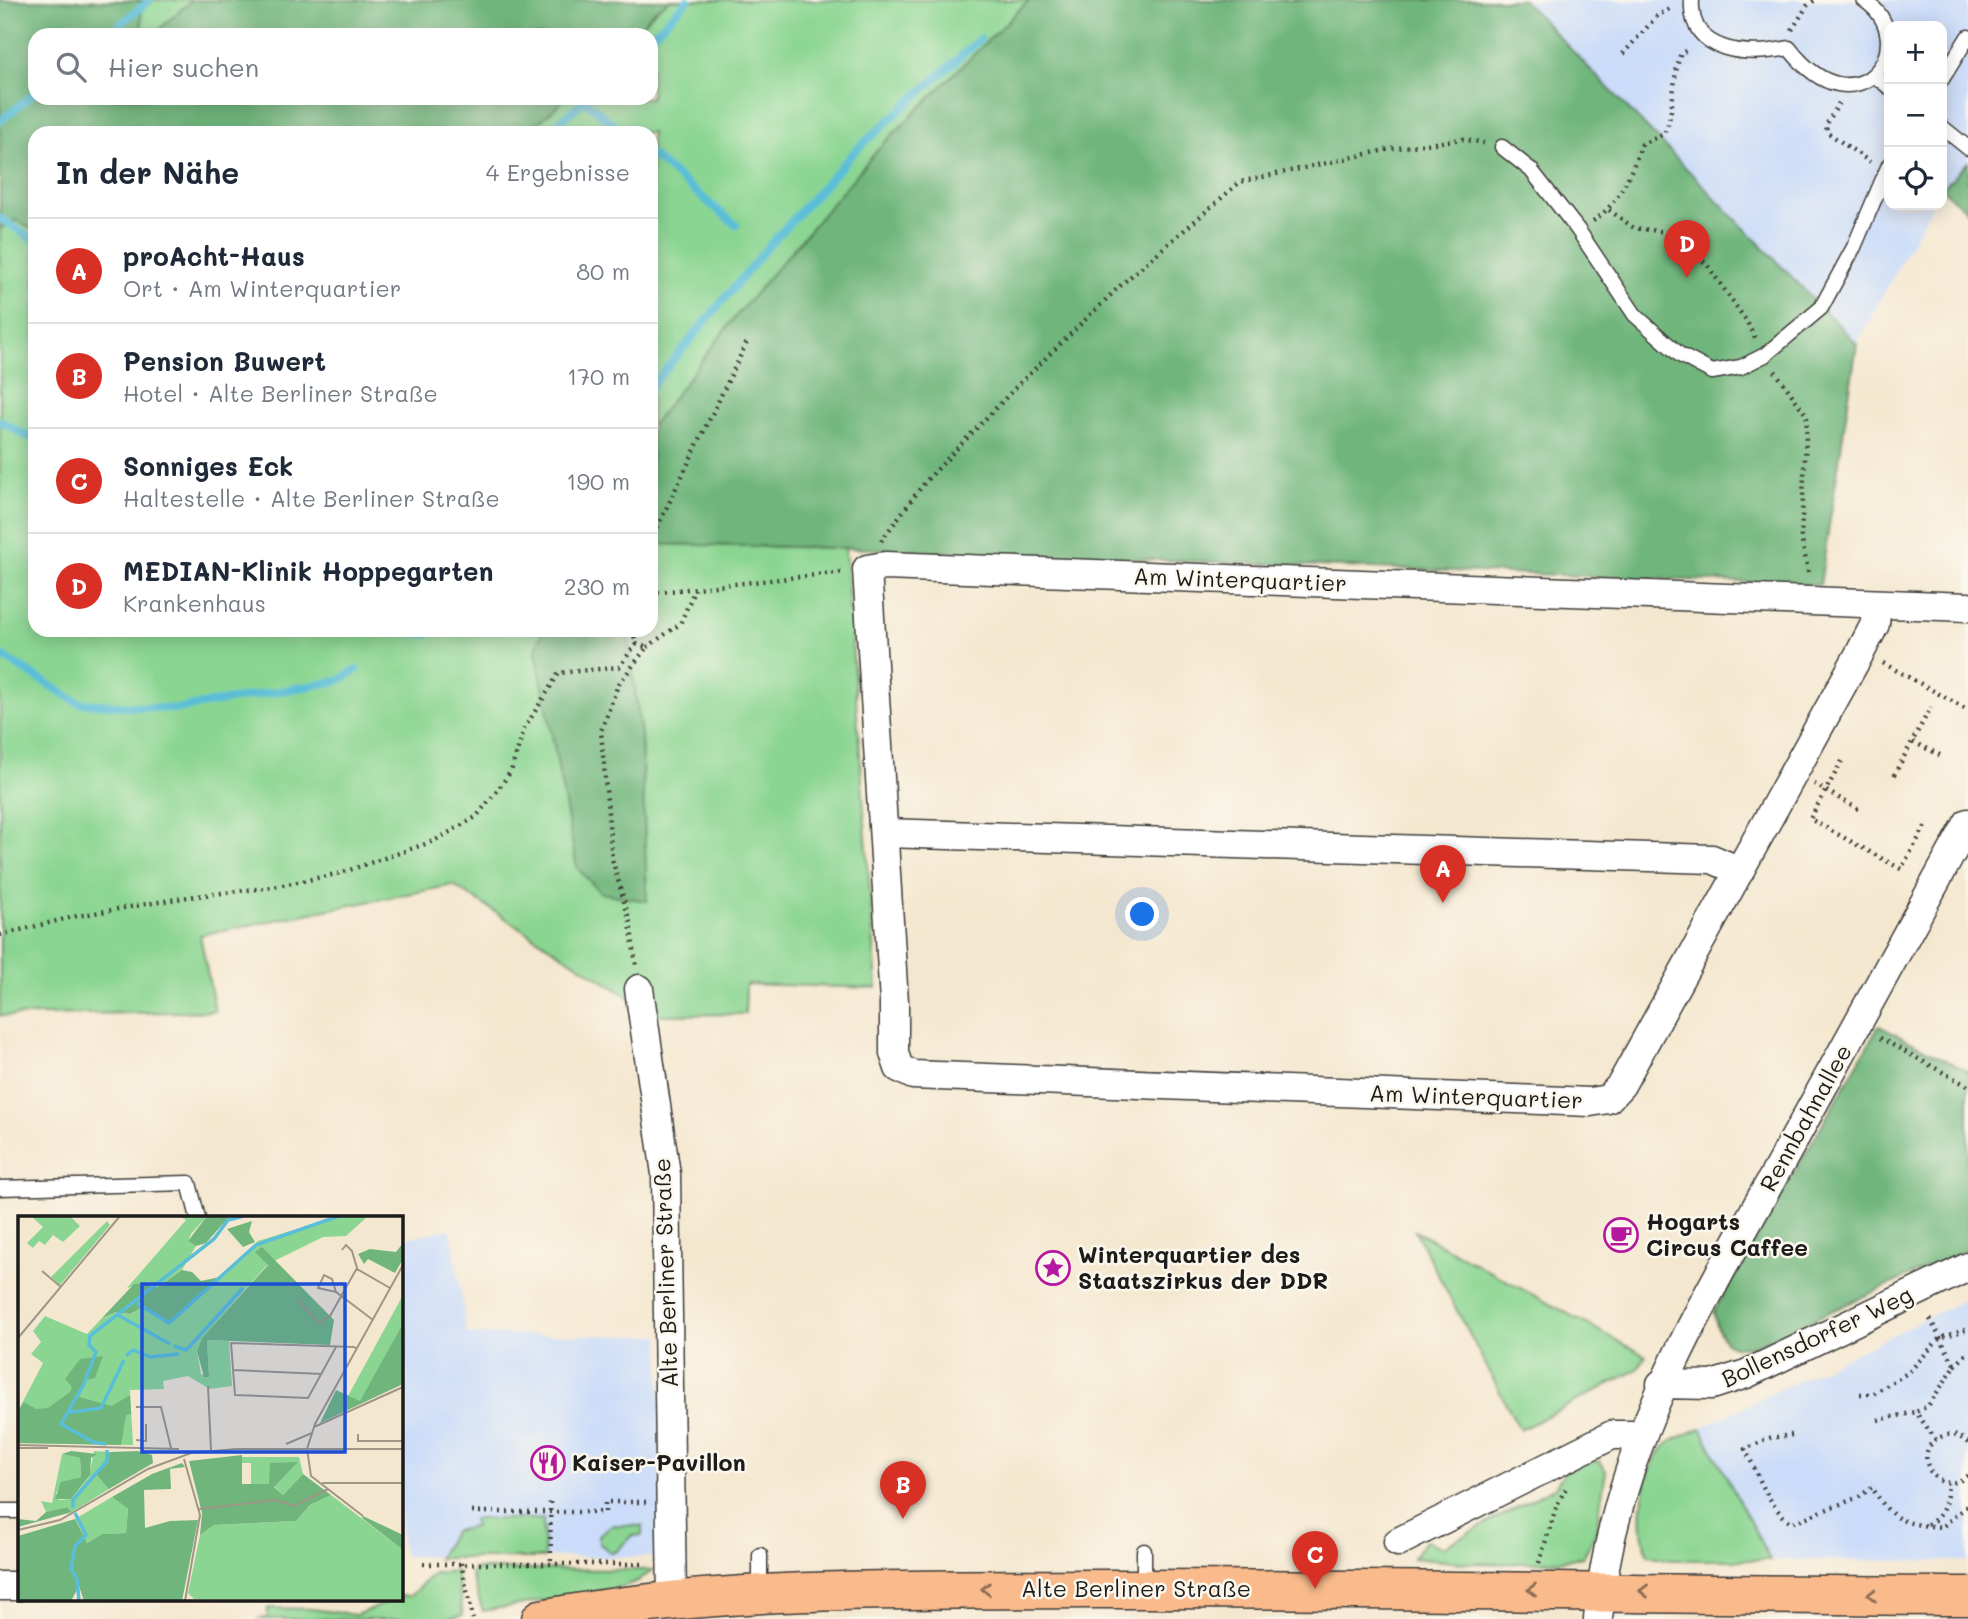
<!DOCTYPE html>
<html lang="de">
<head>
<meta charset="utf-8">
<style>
	:root { --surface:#fff; --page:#f2f2f3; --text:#1f2937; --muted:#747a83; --line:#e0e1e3; --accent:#d93025 }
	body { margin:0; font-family:Mali,sans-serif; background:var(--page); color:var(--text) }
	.controls { position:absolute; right:21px; top:21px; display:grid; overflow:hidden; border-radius:14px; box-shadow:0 4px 18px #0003 }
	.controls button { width:63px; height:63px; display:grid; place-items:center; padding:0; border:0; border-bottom:2px solid var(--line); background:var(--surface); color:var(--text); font:35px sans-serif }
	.you { position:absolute; left:1143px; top:915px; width:24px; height:24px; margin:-18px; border:5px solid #fff; border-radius:50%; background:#1a73e8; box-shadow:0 0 0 10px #1a73e833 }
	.badge { display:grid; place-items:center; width:46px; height:46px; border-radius:50%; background:var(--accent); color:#fff; font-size:23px; font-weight:700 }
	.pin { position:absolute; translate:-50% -58px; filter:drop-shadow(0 2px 4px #0008) }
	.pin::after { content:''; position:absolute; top:37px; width:24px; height:21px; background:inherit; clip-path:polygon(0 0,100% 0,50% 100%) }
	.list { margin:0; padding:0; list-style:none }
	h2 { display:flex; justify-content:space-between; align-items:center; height:91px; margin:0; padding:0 28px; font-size:30px }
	h2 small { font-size:23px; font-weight:400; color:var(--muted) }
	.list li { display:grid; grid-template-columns:46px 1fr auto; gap:21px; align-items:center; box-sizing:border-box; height:105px; padding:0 28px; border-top:2px solid var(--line) }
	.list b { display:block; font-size:26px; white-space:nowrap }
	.list p { margin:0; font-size:23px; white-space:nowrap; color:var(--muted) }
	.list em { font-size:23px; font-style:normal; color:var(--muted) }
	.icon { flex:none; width:38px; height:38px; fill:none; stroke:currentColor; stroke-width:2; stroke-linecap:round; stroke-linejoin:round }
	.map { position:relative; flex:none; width:1968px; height:1619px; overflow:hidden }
	.search { position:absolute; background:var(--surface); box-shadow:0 4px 18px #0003; left:28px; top:28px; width:630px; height:77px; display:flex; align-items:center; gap:18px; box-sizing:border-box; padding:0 24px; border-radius:21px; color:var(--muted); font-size:26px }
	.panel { position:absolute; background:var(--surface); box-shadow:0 4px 18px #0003; left:28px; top:126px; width:630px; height:511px; border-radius:21px }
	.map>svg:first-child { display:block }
	.built { fill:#cadcf9 }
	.green { fill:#8bd592; stroke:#547857; stroke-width:2 }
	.forest { fill:#70b67c; stroke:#46694c; stroke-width:2 }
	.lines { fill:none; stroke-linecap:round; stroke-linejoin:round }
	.stream { stroke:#5abed8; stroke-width:8 }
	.service-casing { stroke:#3c3a37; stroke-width:17 }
	.minor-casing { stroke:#3c3a37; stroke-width:31 }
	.primary-casing { stroke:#3c3a37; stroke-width:41 }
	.path { stroke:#3c3a37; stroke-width:4.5; stroke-dasharray:2 5; stroke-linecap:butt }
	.service { stroke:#fff; stroke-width:14 }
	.minor { stroke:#fff; stroke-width:28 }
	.primary { stroke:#fabb8c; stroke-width:38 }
	.oneway { stroke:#8b6c54 }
	.labels { text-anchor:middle; stroke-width:5; stroke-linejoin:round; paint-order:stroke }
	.street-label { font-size:23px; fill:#1c1c1c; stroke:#fbf7ec }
	.poi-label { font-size:23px; font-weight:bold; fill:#1c1c1c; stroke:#fbf7ec; text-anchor:start }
	.inset-river { fill:none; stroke:#5abed8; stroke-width:3.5 }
	.inset-road { fill:none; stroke:#9e9687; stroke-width:2 }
	.view { fill:#1d4ed8; fill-opacity:0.15; stroke:#1d4ed8; stroke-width:3.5 }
	.inset-edge { fill:none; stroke:#1c1c1c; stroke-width:3.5 }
</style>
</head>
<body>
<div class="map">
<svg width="1968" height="1619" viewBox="0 0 1968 1619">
	<rect width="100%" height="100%" fill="#fbf7ec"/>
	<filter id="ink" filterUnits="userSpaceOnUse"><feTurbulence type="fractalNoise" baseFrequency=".0143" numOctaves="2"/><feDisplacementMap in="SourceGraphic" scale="14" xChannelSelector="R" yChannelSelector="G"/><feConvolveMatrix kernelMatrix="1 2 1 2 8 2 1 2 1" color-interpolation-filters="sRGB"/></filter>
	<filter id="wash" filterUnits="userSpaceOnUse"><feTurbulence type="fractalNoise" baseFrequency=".00686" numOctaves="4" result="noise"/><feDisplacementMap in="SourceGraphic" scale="28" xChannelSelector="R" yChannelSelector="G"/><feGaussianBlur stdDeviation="1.57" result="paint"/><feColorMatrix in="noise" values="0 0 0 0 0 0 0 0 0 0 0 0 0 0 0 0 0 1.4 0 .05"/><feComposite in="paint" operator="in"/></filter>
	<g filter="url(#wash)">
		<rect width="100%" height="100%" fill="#f4e7cf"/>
		<path class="built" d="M1212,0H1968V212L1942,191V26H1889V205H1932L1727,581Z
			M451,1229L467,1334L660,1336L661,1557L404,1556L401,1542V1239Z
			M1968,1298V1561L1770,1560L1701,1428Z"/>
		<path class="green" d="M140,0H192L153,35H142Z
			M667,0H1030L736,316L651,427V133H522L560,98H651V35H629Z
			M16,220L35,231V630H543L536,650L558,756L647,900L641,735L627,630H651V544L845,548L877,988L746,984L745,1014L657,1015L453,885L200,935L215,1011L0,1016V229Z
			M1415,1231L1646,1356L1637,1370L1520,1430Z
			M1701,1428L1770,1560H1670L1648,1555C1635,1524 1642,1469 1666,1445C1674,1438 1691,1433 1701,1428Z
			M1588,1460L1600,1461L1606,1471L1596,1532L1583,1557C1527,1566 1469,1565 1413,1558L1425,1541L1443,1547L1555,1487L1565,1471Z
			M473,1519H543L544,1558H438L454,1531L475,1527Z
			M612,1525L642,1526V1535L631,1536L616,1552H610L599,1543V1535Z
			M473,1569L653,1570L638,1581L621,1587L483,1611L471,1575Z
			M456,1571L463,1615L443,1619H257L267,1618L268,1608L312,1609L356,1615L392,1600H401V1596H410L434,1573Z"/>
		<path class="forest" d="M0,0L141,1L142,35H35V98H566L527,133H35V231L16,220L0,229Z
			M192,0H670L654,11L633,35H153Z
			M1029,0H1523L1857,344L1820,585L845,548L651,544V427L736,316L880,147Z
			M1968,162V212L1942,189Z
			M543,630H627L641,735L647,901L601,893L577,868L536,650Z
			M1879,1026L1968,1071V1249L1757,1345C1727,1352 1719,1341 1714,1312Z"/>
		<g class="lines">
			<path class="stream" d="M107,35L150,0
				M651,36L688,0
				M584,100L624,133
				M0,121L35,93
				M547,133L587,98
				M651,155L736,225
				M0,218L35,241
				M651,387L766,249L857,149L980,39
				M0,421L35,440
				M387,630L427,634L432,630
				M0,655L79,703L177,709L338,681L356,670"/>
		</g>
	</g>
	<g filter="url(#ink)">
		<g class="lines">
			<g class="service-casing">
				<path id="service" d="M1692,0C1688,55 1750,56 1789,48C1858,138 1925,41 1864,0
					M1875,76L1889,87
					M1942,79L1968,37
					M1942,127L1968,148
					M1502,147L1531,170L1578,230L1635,315L1680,355L1712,372L1741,367L1765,355L1821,308L1854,247L1889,165
					M0,1188L189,1183L198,1218
					M0,1511H19
					M760,1555V1593
					M1144,1587V1551"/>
			</g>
			<g class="minor-casing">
				<path id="minor" d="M1877,605L1875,624L1861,651L1621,1085L1608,1099L1590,1102L913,1075L899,1068L894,1053V1002L867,569L885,566L1968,607
					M885,833L1712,859L1740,871
					M639,989L666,1174L672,1601
					M1661,1384L1712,1385L1746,1374L1968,1267
					M1398,1542L1612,1435H1641
					M0,1586H19
					M1598,1619C1613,1446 1705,1300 1787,1152C1848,1043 1908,933 1968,823"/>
			</g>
			<g class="primary-casing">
				<path id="primary" d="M541,1619C722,1585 909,1590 1092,1589C1384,1588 1676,1595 1968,1596"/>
			</g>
			<path class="path" d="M1792,30L1807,6L1815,0
				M1623,54L1657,16L1673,7
				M1839,103L1826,125L1827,132L1870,162
				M1609,210L1634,228L1676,233L1708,266L1747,322L1756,340
				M1593,221C1619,204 1631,173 1642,144L1664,134C1676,108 1671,80 1681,53L1690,49
				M1775,371L1807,416L1801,537L1809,575
				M651,540L748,340
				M881,541L925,482L1018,385L1123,283L1240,182L1390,149L1463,139L1484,143
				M651,593L844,572
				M636,644L647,647L618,685L601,731L612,859L630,922L636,965
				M647,647L680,624L695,589
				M1883,663L1968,710
				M1913,742L1942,756
				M1842,761L1810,819L1901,869L1926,825
				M1894,775L1931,707
				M1814,784L1860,810
				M0,935L77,916L188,897L273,887L341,873L434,841L476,817L497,791L511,771L524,729L559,673L619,667L636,644L633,630
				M1880,1038L1968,1086
				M1930,1319L1955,1366L1928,1406L1916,1412L1936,1440
				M1955,1366L1968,1352
				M1860,1394H1873L1909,1372L1940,1338L1968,1329
				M1878,1420L1916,1412
				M1792,1435L1770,1438L1745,1449C1758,1474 1768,1506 1791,1523L1859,1497L1872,1487C1892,1522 1904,1524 1942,1527L1968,1505
				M1968,1443C1960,1436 1953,1433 1943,1436C1907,1448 1936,1503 1968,1475
				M550,1502L551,1563
				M472,1512H605V1502H646
				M1927,1524C1945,1517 1947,1499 1948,1483
				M461,1563L473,1619
				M1539,1563L1557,1505L1567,1486
				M423,1564H646"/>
			<use href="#service" class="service"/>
			<use href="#minor" class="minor"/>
			<use href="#primary" class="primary"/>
		</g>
		<defs><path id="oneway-chevron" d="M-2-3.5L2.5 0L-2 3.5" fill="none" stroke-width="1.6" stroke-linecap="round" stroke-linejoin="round" transform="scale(1.75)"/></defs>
		<g class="oneway">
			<use href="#oneway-chevron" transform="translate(986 1589) rotate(180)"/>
			<use href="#oneway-chevron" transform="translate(1532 1590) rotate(-180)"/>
			<use href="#oneway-chevron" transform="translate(1644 1591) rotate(-179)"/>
			<use href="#oneway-chevron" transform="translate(1872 1595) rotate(-179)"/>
		</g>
	</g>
	<defs>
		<g id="cafe-ring" transform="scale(1.75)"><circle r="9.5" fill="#fbf7ec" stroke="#b5179e" stroke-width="1.5"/><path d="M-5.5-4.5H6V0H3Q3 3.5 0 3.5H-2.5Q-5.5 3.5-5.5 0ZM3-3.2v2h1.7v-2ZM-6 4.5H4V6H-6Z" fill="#b5179e"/></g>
		<g id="sight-ring" transform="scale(1.75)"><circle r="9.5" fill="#fbf7ec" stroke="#b5179e" stroke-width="1.5"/><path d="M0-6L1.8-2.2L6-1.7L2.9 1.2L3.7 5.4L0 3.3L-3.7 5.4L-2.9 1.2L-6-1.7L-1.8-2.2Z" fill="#b5179e"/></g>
		<g id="restaurant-ring" transform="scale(1.75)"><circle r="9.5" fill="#fbf7ec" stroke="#b5179e" stroke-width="1.5"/><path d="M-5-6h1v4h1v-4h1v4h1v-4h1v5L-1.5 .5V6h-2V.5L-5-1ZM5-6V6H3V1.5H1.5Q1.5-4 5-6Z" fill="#b5179e"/></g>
	</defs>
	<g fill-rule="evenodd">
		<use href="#cafe-ring" x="1621" y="1235"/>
		<use href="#sight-ring" x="1053" y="1268"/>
		<use href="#restaurant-ring" x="548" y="1463"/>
	</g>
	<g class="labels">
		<g class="street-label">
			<text transform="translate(1240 580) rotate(2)" y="8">Am Winterquartier</text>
			<text transform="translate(1476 1097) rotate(2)" y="8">Am Winterquartier</text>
			<text transform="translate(1806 1118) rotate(-61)" y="8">Rennbahnallee</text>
			<text transform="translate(666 1273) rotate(-92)" y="8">Alte Berliner Straße</text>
			<text transform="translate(1817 1337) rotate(-25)" y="8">Bollensdorfer Weg</text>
			<text x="1136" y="1597">Alte Berliner Straße</text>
		</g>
		<g class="poi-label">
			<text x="1646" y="1230">Hogarts<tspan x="1646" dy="26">Circus Caffee</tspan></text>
			<text x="1078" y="1263">Winterquartier des<tspan x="1078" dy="26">Staatszirkus der DDR</tspan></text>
			<text x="572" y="1471">Kaiser-Pavillon</text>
		</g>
	</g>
	<g transform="translate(18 1216)">
		<rect width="385" height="385" fill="#f4e7cf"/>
		<path d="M13,0H52L62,10L45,26L35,19L27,29L21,25L15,32L9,27L25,11ZM161,0H189L173,18L170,25L178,30L164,54L138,73L131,66L109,72L168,4ZM321,0H350L328,20L305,21L250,48L184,122L179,135L183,158L191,161L189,124L211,125L214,170L192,173L170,160L145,165L146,173L112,174L115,229L0,227V195L25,147L13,138L23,126L15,115L27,100L69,118L84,102L98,96L112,98L125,91L152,106L240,25ZM89,5L92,9L42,69L33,61ZM385,79V107L342,186L330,180ZM76,235L92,236L91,273L54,296L49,291L28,296L23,285L34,287L44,238L62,242L63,261L46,266L38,277L41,284L53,283L71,261ZM224,241H281L285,258L265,279L256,270L279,247L252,268H233V247H224ZM313,279L385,334V383H176L170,377L182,319L196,309L278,305L292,289ZM94,281L110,293L108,317L84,318L69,327L57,303Z" fill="#8bd592"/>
		<path d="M189,0H230L211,1L188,27L178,30L170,25ZM234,5L231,16L237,26L225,31L209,13ZM385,27V43L377,57L350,43L346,48L340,38L352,33L378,36ZM244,31L316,104L312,129L189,124L191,161H186L179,135L184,122L250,49L237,36ZM164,54L174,56L183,65L202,61L152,106L125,91L112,98L98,96L84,102L116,68L136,67L139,72ZM385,107V168L302,207L318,174L342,185ZM85,140L77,162L69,164L61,181L94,190L112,179L113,198L108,199L103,229L0,227V195L6,186L18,193L30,192L52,176L54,171L47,163L62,143ZM53,235L79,238L73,242L72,259L53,283H37L43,266L63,261L62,242L44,238ZM120,235L134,239L135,247L91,273L79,259L92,236ZM224,239V268H251L252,247L280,246L256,271L265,279L285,258L313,279L292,289L278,305L196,309L182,319L184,297L171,245ZM164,247L167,251L152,253L153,273L126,274L127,312L152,305L180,304L164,385H66L61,370L53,385H0V320L57,303L69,327L84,318L108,317L110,293L94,281L134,258ZM49,291L54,296L0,311V303L18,305L28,296ZM345,300L385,319V334L344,302Z" fill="#70b67c"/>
		<path class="inset-river" d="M119,87L151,107L238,29L321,0M98,98L152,128M156,130L168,134L173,129L225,72M108,140L115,134L132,141L161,138M48,197L83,192L106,144M88,228L75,226L43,208L66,168L78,136L71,129L72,120L196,23L210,4L226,0M55,292V284L89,245V234M57,297L68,319L57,330L53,353L59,363L61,385"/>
		<path class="inset-road" d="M339,53L372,72M24,55L43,71M318,76L314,63L306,59L300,72L318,76L355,104M279,83L301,107L312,100L339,52L334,35L328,29L324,34M0,122L102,0M318,131L290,182L217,179L213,127L336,131L339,133M215,154L304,158M190,170L193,234M118,191H143L153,232M296,211L385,171M340,218V225H385M118,224L128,225V208M268,228L294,217M0,229L161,233M0,232H30M166,243L182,299L167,385M304,267H385M181,293L257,284L276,290L310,273M345,300L293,260L289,233L297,208L385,49M0,314L42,304L130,253L173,237L218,233H385"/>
		<path class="view" d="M124,68H327V236H124Z"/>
		<rect width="385" height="385" class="inset-edge"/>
	</g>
</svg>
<div class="controls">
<button>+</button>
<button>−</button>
<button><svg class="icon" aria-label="locate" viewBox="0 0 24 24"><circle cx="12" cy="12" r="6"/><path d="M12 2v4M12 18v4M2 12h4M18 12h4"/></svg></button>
</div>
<div class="you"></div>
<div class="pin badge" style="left:1443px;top:903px">A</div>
<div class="pin badge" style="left:903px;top:1519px">B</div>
<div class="pin badge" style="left:1315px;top:1589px">C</div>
<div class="pin badge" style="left:1687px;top:278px">D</div>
<div class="search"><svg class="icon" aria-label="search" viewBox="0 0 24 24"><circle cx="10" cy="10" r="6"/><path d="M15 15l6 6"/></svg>Hier suchen</div>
<section class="panel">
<h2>In der Nähe<small>4 Ergebnisse</small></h2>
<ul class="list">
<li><span class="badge">A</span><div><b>proAcht-Haus</b><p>Ort · Am Winterquartier</p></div><em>80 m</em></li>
<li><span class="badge">B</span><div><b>Pension Buwert</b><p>Hotel · Alte Berliner Straße</p></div><em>170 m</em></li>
<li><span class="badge">C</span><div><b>Sonniges Eck</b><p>Haltestelle · Alte Berliner Straße</p></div><em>190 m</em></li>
<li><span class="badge">D</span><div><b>MEDIAN-Klinik Hoppegarten</b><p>Krankenhaus</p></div><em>230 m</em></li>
</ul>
</section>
</div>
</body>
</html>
